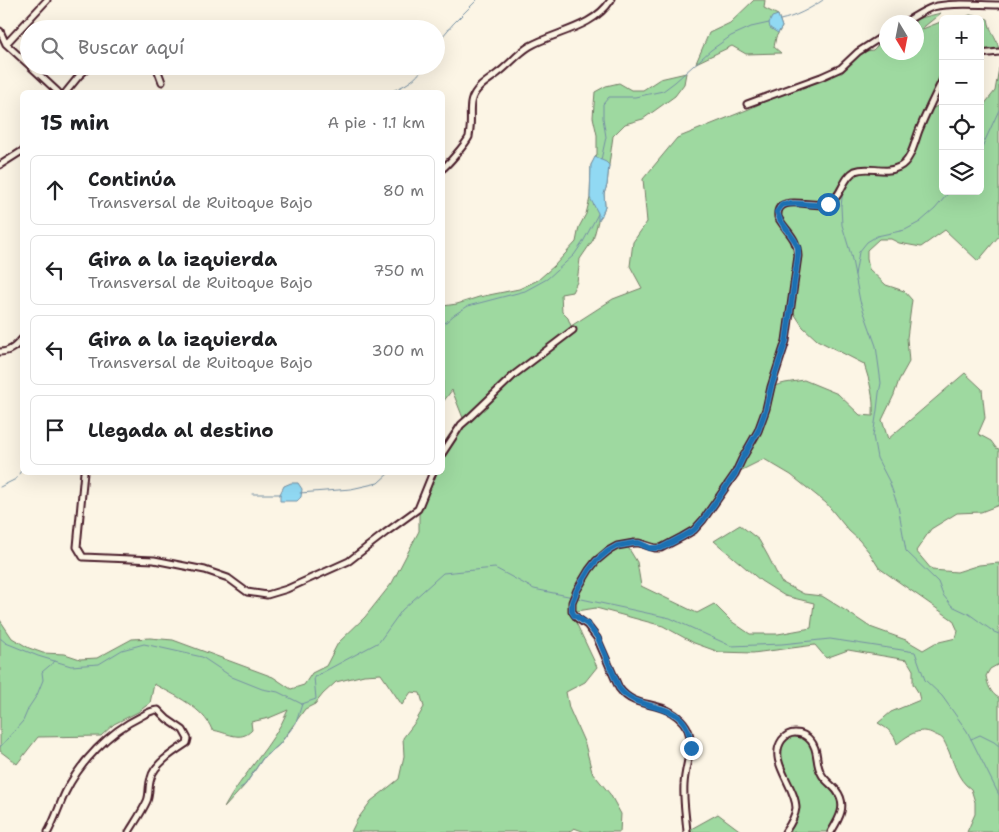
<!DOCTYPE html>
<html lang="es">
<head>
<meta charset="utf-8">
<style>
	:root { --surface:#fff; --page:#f2f2f2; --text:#202124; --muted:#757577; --line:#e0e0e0 }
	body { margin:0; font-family:"Shantell Sans",sans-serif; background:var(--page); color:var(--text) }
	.controls { position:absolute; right:15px; top:15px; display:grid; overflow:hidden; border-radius:8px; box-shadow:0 5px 20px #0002 }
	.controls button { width:45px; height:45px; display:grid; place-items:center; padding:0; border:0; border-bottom:1px solid var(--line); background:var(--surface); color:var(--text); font:25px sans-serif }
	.compass { position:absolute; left:879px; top:15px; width:45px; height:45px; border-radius:50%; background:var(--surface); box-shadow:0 5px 20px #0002; rotate:170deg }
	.stop { position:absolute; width:15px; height:15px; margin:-11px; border:4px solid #1f6fb2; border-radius:50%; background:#fff }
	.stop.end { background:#1f6fb2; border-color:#fff; box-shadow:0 1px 5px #0008 }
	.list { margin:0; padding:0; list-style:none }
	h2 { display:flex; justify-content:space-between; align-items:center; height:65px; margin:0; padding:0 20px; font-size:21px }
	h2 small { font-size:16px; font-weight:400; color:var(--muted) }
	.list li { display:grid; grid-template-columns:32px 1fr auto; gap:15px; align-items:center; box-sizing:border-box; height:70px; margin:0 10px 10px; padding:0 10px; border:1px solid var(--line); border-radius:8px }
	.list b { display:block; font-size:19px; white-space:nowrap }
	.list p { margin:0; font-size:16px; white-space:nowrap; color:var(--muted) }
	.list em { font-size:16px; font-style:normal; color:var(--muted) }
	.icon { flex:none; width:28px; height:28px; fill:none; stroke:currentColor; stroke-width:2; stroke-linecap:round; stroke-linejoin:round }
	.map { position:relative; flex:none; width:999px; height:832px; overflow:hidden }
	.search { position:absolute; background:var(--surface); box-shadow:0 5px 20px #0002; left:20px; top:20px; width:425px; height:55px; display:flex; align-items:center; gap:12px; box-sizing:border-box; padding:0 18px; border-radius:28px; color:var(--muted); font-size:19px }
	.panel { position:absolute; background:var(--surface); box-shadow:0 5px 20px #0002; left:20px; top:90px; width:425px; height:385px; border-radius:8px }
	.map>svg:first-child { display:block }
	.green { fill:#9ed9a0; stroke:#747c66; fill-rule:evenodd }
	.water { fill:#91d9f3; stroke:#758fa3 }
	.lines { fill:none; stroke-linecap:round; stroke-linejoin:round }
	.stream { stroke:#758fa3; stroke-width:1 }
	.minor-casing { stroke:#4a1f2b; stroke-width:9 }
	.minor { stroke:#fcf5e5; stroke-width:5 }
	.route { stroke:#1f6fb2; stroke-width:6 }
</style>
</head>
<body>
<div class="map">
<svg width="999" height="832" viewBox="0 0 999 832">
	<rect width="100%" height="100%" fill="#fcf5e5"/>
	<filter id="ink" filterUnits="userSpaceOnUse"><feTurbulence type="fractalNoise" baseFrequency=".02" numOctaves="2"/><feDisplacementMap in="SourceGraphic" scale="10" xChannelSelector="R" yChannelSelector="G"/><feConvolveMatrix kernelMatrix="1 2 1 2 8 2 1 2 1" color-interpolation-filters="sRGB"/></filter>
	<g filter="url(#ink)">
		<path class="green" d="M754,0H765L764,8L778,15L782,27L776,37L774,47L781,53L746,54L732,46L696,63L709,33L730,23Z
			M941,13L920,30L943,21V80L928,111L943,103V191H980V104L983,106L995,91L999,68V236L978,261L945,230L921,247L899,243L891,239H879L867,250V259L869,269L886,285L904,291L912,300L907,338L909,362L899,380L894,395L882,420L888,439L965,373L982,389L985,418L978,434L991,441L996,448L999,449V505L981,512L957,513L931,529L916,551L932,570L957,572L979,565L999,563V664L990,669L986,676C988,685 990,693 999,698V832H967L975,814V802L971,789C956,779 954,761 946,745C946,745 943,739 943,739C940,736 935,735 932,733C919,727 907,736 897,744C894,733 888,729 878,723L891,712L920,700L918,692L913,684V670L907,660L848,650L826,658L815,645L753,653L719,652L694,643L663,626L596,608L571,612L597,667L585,682L566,692L569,708L585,744L592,772L610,794L621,814L620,832H585L574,828L569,832H351L357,820L371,801L384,791L399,779L404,756L403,738L416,721L424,707L420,693L411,692L402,705L381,674L364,675L336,682L323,694L315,704L305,709L279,745L263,758L245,785L224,808C242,774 273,746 288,710L269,718L251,722L252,730C240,743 227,732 212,730C204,708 174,695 154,684L150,703L138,712L114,724L101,736L38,737L17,764L0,751V620L12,638L29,648L43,653L65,654L80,659L97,658L132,639L150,638L173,640L273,677L291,689L304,685L312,673L326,666L338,643L365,617L392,583L419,531V509L429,473L442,472L443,444L457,424L463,418L452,390L443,402V306L457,304L479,297L519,289L538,280L554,266L576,242L579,227L586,214L590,198L591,165L597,154V135L593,117L595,92L606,86L619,83L631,90H643L660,79L686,73L684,84L675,96L643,119L625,124L613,136L609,165L607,185L604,194L605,206L602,215L598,221L593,240L580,259L577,282L572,292L561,294L562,312L568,318L571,326L613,299L642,288L630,266L633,242L647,222L643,179L677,138L749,109L825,72L842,73L858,52L873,50L886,37V52H916V22H909L916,19ZM790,307L803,327L817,340L864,364C870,383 874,396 873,416L860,415L838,394L804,380L785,383L770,387L785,342ZM764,459L791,475L826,503L849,531L859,540L869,552L879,568L953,620L958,631L956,638L935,643L923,650L906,640L870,627L846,611L822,596L804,594L781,582L768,556L759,540L740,525L714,541L740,563L761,581L785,596L814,603L811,628L778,634H750L731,621L714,604L697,613L641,586L637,562L626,544H644L661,548L694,530L734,474Z
			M970,15L988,19C990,33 999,41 999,52L980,54V19H961Z
			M803,735L813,744L816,762L839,799L841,812L830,832H784L795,811L794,802L777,754L786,736Z
			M718,814L742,832H689L691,829Z"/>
		<path class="water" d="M778,15L782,27L778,33L770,28L769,23L772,17Z
			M595,157L606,162L609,165L607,185L604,194L605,206L602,215L598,221V213L590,198L591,165Z
			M291,483H298L302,489L301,497L297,501H280V494L284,486Z"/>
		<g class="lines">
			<path class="stream" d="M780,20C795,17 810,9 823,0
				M436,44L453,24L477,0
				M390,92C404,86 417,80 424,66
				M980,149L983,145L999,110
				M601,160L606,137L603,118V104L609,97H635L663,91L675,82L711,50L731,36L751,27L769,23
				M843,190L841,206L842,225L851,255L860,301L876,346L879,368L881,383L879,393L877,410L873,436L877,458L889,481L898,506L906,551L938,582L943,595L952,606L969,614L994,632L999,634
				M855,275L859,252L867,242L877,236L905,230L920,222L935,209L950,191
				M442,323L446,322L454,315L468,306L525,291L547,279L574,255L583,242L598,214
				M0,487L16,479L22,469
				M300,493L351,489L378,483L390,472
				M252,494H281
				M577,598L670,618L731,646L782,644L830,639L915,652L925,680L942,696L967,731L999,795
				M0,638L6,643L38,656L71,666L99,664L122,650L144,644L202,657L232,677L262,689L278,692L302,704L316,699L314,677L379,642L402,610L443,573L495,568L534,589L573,597
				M971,739L980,735L994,742L999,746
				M0,747L23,721L29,707L37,695L43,680L42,672L55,661
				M240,788L245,785L263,758L279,745L296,723L302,704"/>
			<g class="minor-casing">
				<path id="minor" d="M905,22C914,17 922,11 933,7C951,2 979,5 999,5
					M0,31L6,44L29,65
					M6,44L47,0
					M980,54L999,52
					M30,66L58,92
					M156,66L162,82
					M66,92L79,76L90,66
					M747,104L821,77L841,68L858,52L886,34
					M0,165L22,151
					M442,169C448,165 466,143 469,137C469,136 470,130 470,129C472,113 466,100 480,87C485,82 492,78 498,73C509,65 518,53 530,46C557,31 593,28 611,0
					M0,352C10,352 16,346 22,339
					M442,454L461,425L469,418L515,374L573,330
					M84,472L77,547L83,557L154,560L205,570L228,578L247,592L267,595L287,589L349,561L385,533L418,509L433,472
					M48,832C55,819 59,806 65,793C80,762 109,732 140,717C145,714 151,710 158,710L167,719L183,730L188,739L187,743C175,751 154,764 151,778C148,786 150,794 147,801C142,812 135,822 129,832
					M687,832C686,817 683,801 684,785C685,757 704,732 671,712C652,701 634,708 619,688L597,638L587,625L577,618L572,611V602L577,590L589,570L596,561L608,551L617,546L634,543H639L655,548H661L682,537L694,530L703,520L735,474L742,459L758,431L766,409L771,387L786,341L798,256C797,236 786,232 778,217C775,191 817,210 829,203C842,197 842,178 855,171C869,165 884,175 899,167C912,161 915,139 920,128C927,111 935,95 943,79
					M785,832C790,825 795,817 796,808C796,786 767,761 782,740C785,736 790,733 795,733C801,733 807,736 811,741C819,750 815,763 821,773C824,780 831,784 836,790C848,805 839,819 831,832"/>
			</g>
			<use href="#minor" class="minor"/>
		</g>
	</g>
	<g class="lines" filter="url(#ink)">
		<path class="route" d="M691,748C689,695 641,717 619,688L598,638L587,624L574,615L572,611V602L577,590L589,570L596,561L608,551L617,546L634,543H639L650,548H661L682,537L694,530L703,520L735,474L742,459L758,431L766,409L771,387L786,341L798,256V248L795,241L780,220L777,212L782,205C798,200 813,208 828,204"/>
	</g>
</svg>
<div class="controls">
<button>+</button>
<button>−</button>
<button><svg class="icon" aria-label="locate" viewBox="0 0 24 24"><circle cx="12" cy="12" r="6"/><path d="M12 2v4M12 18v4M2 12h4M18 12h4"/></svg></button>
<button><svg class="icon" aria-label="layers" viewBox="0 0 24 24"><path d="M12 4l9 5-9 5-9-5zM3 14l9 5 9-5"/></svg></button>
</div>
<svg class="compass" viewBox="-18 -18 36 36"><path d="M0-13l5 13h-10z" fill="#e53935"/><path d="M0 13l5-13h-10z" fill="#757577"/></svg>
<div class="stop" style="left:828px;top:204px"></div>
<div class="stop end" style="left:691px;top:748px"></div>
<div class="search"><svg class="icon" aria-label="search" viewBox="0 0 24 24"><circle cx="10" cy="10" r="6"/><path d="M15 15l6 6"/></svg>Buscar aquí</div>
<section class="panel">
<h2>15 min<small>A pie · 1.1 km</small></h2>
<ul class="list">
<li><svg class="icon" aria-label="ahead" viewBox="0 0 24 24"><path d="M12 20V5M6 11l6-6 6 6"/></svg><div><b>Continúa</b><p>Transversal de Ruitoque Bajo</p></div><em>80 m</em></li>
<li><svg class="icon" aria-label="left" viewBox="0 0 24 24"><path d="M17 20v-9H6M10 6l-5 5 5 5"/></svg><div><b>Gira a la izquierda</b><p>Transversal de Ruitoque Bajo</p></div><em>750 m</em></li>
<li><svg class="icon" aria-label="left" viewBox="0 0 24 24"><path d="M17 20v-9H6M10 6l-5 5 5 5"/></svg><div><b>Gira a la izquierda</b><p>Transversal de Ruitoque Bajo</p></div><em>300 m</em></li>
<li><svg class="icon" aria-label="arrive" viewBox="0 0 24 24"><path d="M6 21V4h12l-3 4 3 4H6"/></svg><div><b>Llegada al destino</b></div></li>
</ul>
</section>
</div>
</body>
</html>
